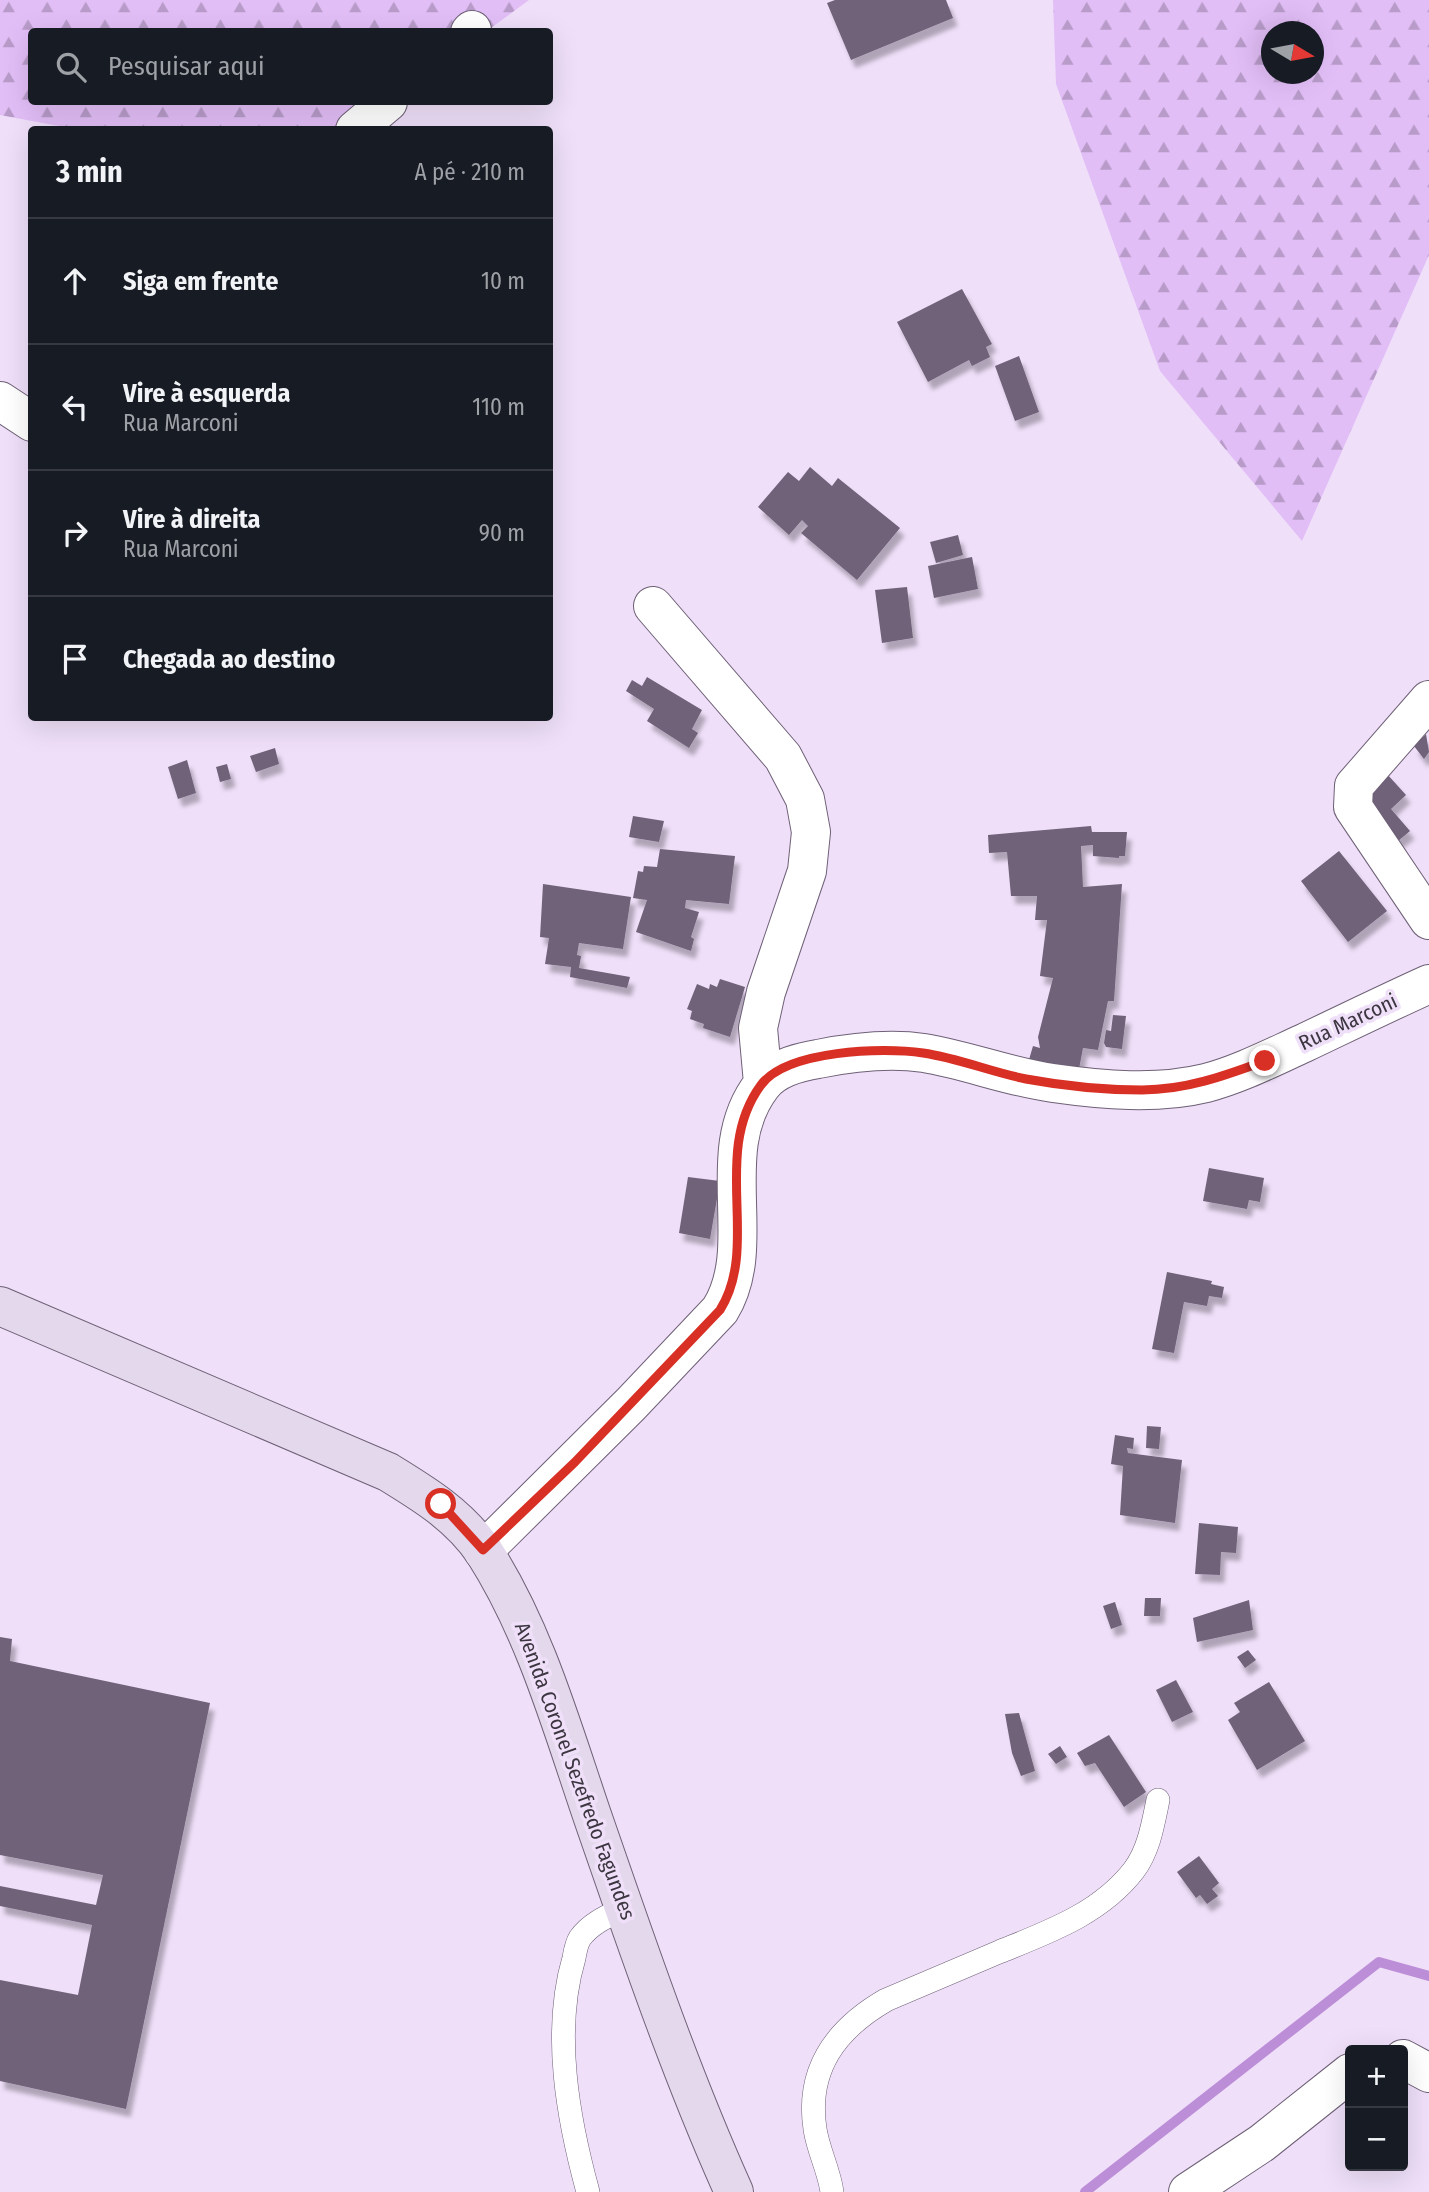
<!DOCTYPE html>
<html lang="pt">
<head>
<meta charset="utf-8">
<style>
	:root { --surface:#171b24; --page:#242831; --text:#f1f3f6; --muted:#9ea1a6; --line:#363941 }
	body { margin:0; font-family:"Fira Sans Condensed",sans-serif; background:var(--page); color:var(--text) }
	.controls { position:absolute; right:21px; bottom:21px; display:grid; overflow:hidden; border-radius:7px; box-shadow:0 7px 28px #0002 }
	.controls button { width:63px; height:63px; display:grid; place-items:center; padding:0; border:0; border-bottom:2px solid var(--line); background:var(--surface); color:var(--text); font:35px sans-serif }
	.compass { position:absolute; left:1261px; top:21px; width:63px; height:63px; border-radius:50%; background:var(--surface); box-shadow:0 7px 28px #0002; rotate:100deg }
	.stop { position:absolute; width:21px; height:21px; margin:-16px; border:5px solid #d93025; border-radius:50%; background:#fff }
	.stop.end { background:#d93025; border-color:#fff; box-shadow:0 2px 7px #0008 }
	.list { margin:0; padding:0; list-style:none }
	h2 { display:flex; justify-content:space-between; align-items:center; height:91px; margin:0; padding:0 28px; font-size:30px }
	h2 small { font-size:23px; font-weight:400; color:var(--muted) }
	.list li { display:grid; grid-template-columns:46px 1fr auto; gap:21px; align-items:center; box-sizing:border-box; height:126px; padding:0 28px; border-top:2px solid var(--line) }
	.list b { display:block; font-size:26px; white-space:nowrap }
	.list p { margin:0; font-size:23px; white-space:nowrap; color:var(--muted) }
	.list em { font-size:23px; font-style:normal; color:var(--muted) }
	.icon { flex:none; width:38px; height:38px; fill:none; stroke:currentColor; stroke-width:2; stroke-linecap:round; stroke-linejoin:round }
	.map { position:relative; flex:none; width:1429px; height:2192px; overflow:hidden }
	.search { position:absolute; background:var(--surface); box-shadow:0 7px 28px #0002; left:28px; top:28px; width:525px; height:77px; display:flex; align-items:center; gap:18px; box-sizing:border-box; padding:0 24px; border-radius:7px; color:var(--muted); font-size:26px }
	.panel { position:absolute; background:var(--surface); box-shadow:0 7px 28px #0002; left:28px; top:126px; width:525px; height:595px; border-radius:7px }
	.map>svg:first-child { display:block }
	.forest { fill:url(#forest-firs); fill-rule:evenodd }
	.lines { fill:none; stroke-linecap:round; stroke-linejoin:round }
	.stream { stroke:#bc8ed7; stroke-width:10 }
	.building { fill:#706278; filter:url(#shadow) }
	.lane-casing { stroke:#6e6076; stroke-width:24 }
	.street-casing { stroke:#6e6076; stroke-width:40 }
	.secondary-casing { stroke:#6e6076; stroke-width:40 }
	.lane { stroke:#fff; stroke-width:23 }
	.street { stroke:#fff; stroke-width:38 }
	.secondary { stroke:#e4d8ec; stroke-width:38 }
	.route { stroke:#d93025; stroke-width:9 }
	.labels { text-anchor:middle; stroke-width:7; stroke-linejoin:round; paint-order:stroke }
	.street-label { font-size:21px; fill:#3c3640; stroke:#efdff9 }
</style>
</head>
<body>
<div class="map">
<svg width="1429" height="2192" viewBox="0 0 1429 2192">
	<defs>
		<pattern id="forest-firs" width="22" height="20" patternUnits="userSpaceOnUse" patternTransform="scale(1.75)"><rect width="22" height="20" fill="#e2bef7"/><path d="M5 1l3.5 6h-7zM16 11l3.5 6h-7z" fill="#b89bc9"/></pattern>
		<filter id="shadow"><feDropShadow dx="4.5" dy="8" stdDeviation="2" flood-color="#0004"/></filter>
	</defs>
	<rect width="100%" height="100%" fill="#efdff9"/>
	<path class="forest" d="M0,0H529L487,31L32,32V102H392L355,130H80L0,115Z
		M1053,0H1429V255L1302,541L1160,371L1056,84ZM1272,32H1314V74H1272Z"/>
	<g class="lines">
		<path class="stream" d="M1085,2192L1379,1962L1429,1976"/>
	</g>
	<path class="building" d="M835,0H946L953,18L851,60L827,3Z
		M962,289L992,344L986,347L990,357L972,366L969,360L928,382L897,322Z
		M1019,356L1039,412L1015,421L995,366Z
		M810,467L832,486L838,478L900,528L857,580L801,533L808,526L802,520L789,535L758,507L788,472L799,481Z
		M958,535L963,555L936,563L930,542Z
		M972,557L978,589L934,598L928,566Z
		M907,587L913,638L882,643L875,590Z
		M647,677L702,710L692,729L698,733L689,748L647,721L654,709L626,691L632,680L642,686Z
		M1426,734L1429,752L1424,759L1414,746Z
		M275,748L279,764L256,772L250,756Z
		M187,760L196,793L178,799L168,767Z
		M227,764L231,779L220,782L216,767Z
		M1387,774L1406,795L1391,809L1410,831L1392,846L1359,801Z
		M633,816L664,821L659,842L629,837Z
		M1091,826L1092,832H1127L1125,856H1119V858L1093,856V845L1081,846L1083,887L1122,884L1114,1001H1108L1098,1050L1083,1048L1079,1069L1028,1063L1033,1046L1040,1048L1038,1037L1053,978L1040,976L1047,920H1035L1037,896H1011L1007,852L989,853L988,835Z
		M660,849L735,856L729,904L686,900L685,908L699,912L691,937L694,939L691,951L636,932L647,900L633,898L638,871L643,872L644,866L657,867Z
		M1339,851L1387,911L1348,942L1301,881Z
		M543,884L631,897L623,949L579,943L577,955L581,956L579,968L630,977L627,988L570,977L571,967L545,964L549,938L540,937Z
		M720,979L745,987L730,1037L703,1028L704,1024L690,1019L692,1011L687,1009L697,984L709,989L710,984L717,987Z
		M1113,1015L1126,1016L1122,1049L1106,1047L1104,1043L1106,1030L1111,1031Z
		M1209,1168L1264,1178L1260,1202L1249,1200L1247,1209L1203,1201Z
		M688,1177L720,1181L710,1239L679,1233Z
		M1167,1272L1212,1281L1211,1284L1224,1287L1222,1298L1209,1296L1207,1306L1184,1302L1174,1353L1152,1349Z
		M1147,1426L1161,1427L1159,1449L1146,1448Z
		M1115,1435L1134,1438L1133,1449L1127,1448L1128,1453L1182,1460L1175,1523L1120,1515L1123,1466L1111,1464Z
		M1199,1523L1238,1527L1236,1553L1221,1552L1220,1575L1195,1574Z
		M1145,1598H1161L1160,1616H1144Z
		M1249,1600L1253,1630L1197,1642L1193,1618Z
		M1115,1602L1122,1625L1111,1629L1103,1606Z
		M0,1637L12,1639L10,1661L210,1703L126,2109L0,2081V1980L78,1995L92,1925L0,1906V1886L96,1905L103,1875L0,1855Z
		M1248,1650L1256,1660L1245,1668L1237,1657Z
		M1176,1680L1193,1712L1172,1722L1156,1690Z
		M1269,1682L1305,1741L1257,1770L1228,1720L1240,1712L1234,1703Z
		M1019,1713L1035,1771L1021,1776L1012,1753L1005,1714Z
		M1109,1735L1146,1792L1124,1807L1095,1763L1085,1766L1077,1753Z
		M1060,1746L1067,1757L1056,1764L1048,1754Z
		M1199,1856L1219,1883L1212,1889L1218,1896L1207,1904L1200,1895L1196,1898L1177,1872Z"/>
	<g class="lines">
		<g class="lane-casing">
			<path id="lane" d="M588,2192C568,2119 552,2032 574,1958C575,1952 577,1943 580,1938C591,1923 608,1916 624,1908
				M832,2192C829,2170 818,2150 815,2129C806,2069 836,2029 886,2000C924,1984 961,1968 999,1952C1048,1932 1100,1914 1134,1870C1149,1850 1153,1824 1158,1800"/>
		</g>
		<g class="street-casing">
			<path id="street" d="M470,32L472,30
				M355,130L388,102
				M0,401L32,422
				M653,606L783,757L805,799L811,832L807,871L766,992L758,1028L763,1083
				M1429,700L1354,786L1353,807L1429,920
				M483,1551L631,1404L720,1310C761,1245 710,1152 762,1085C774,1069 799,1062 818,1059C853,1052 889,1048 924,1053C967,1060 1009,1077 1053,1083C1102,1090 1157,1095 1206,1083C1240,1074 1273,1057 1304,1043C1346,1023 1387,1003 1429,984
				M1403,2059L1429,2073
				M1188,2192L1262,2143L1350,2073"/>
		</g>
		<g class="secondary-casing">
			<path id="secondary" d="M0,1306L388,1472C424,1494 460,1516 484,1552C536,1633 563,1731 594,1821C637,1945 680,2072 734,2192"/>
		</g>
		<use href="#lane" class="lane"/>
		<use href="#street" class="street"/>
		<use href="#secondary" class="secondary"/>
	</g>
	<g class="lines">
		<path class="route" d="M441,1504L483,1550L575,1462L720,1310C761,1245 710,1154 761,1085C787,1050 883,1047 923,1053C958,1058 991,1072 1026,1079C1064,1086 1103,1090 1142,1090C1186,1090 1224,1076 1265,1061"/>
	</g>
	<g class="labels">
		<g class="street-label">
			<text transform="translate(1348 1022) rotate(-25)" y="7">Rua Marconi</text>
			<text transform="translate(575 1771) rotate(70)" y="7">Avenida Coronel Sezefredo Fagundes</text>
		</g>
	</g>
</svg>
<div class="controls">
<button>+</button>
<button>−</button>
</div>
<svg class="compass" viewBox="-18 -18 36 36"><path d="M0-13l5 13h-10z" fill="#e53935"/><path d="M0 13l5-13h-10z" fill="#9ea1a6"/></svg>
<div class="stop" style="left:441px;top:1504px"></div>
<div class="stop end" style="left:1265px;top:1061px"></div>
<div class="search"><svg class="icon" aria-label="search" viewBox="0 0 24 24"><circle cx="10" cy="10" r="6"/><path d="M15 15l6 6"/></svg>Pesquisar aqui</div>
<section class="panel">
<h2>3 min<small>A pé · 210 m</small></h2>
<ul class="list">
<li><svg class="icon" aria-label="ahead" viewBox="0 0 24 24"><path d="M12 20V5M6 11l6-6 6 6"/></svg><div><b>Siga em frente</b></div><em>10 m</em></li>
<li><svg class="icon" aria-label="left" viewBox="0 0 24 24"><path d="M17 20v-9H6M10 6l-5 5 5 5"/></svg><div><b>Vire à esquerda</b><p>Rua Marconi</p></div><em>110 m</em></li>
<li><svg class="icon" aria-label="right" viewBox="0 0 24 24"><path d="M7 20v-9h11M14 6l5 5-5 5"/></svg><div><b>Vire à direita</b><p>Rua Marconi</p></div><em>90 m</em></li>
<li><svg class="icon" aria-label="arrive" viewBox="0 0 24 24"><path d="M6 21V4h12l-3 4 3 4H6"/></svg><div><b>Chegada ao destino</b></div></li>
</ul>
</section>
</div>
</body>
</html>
